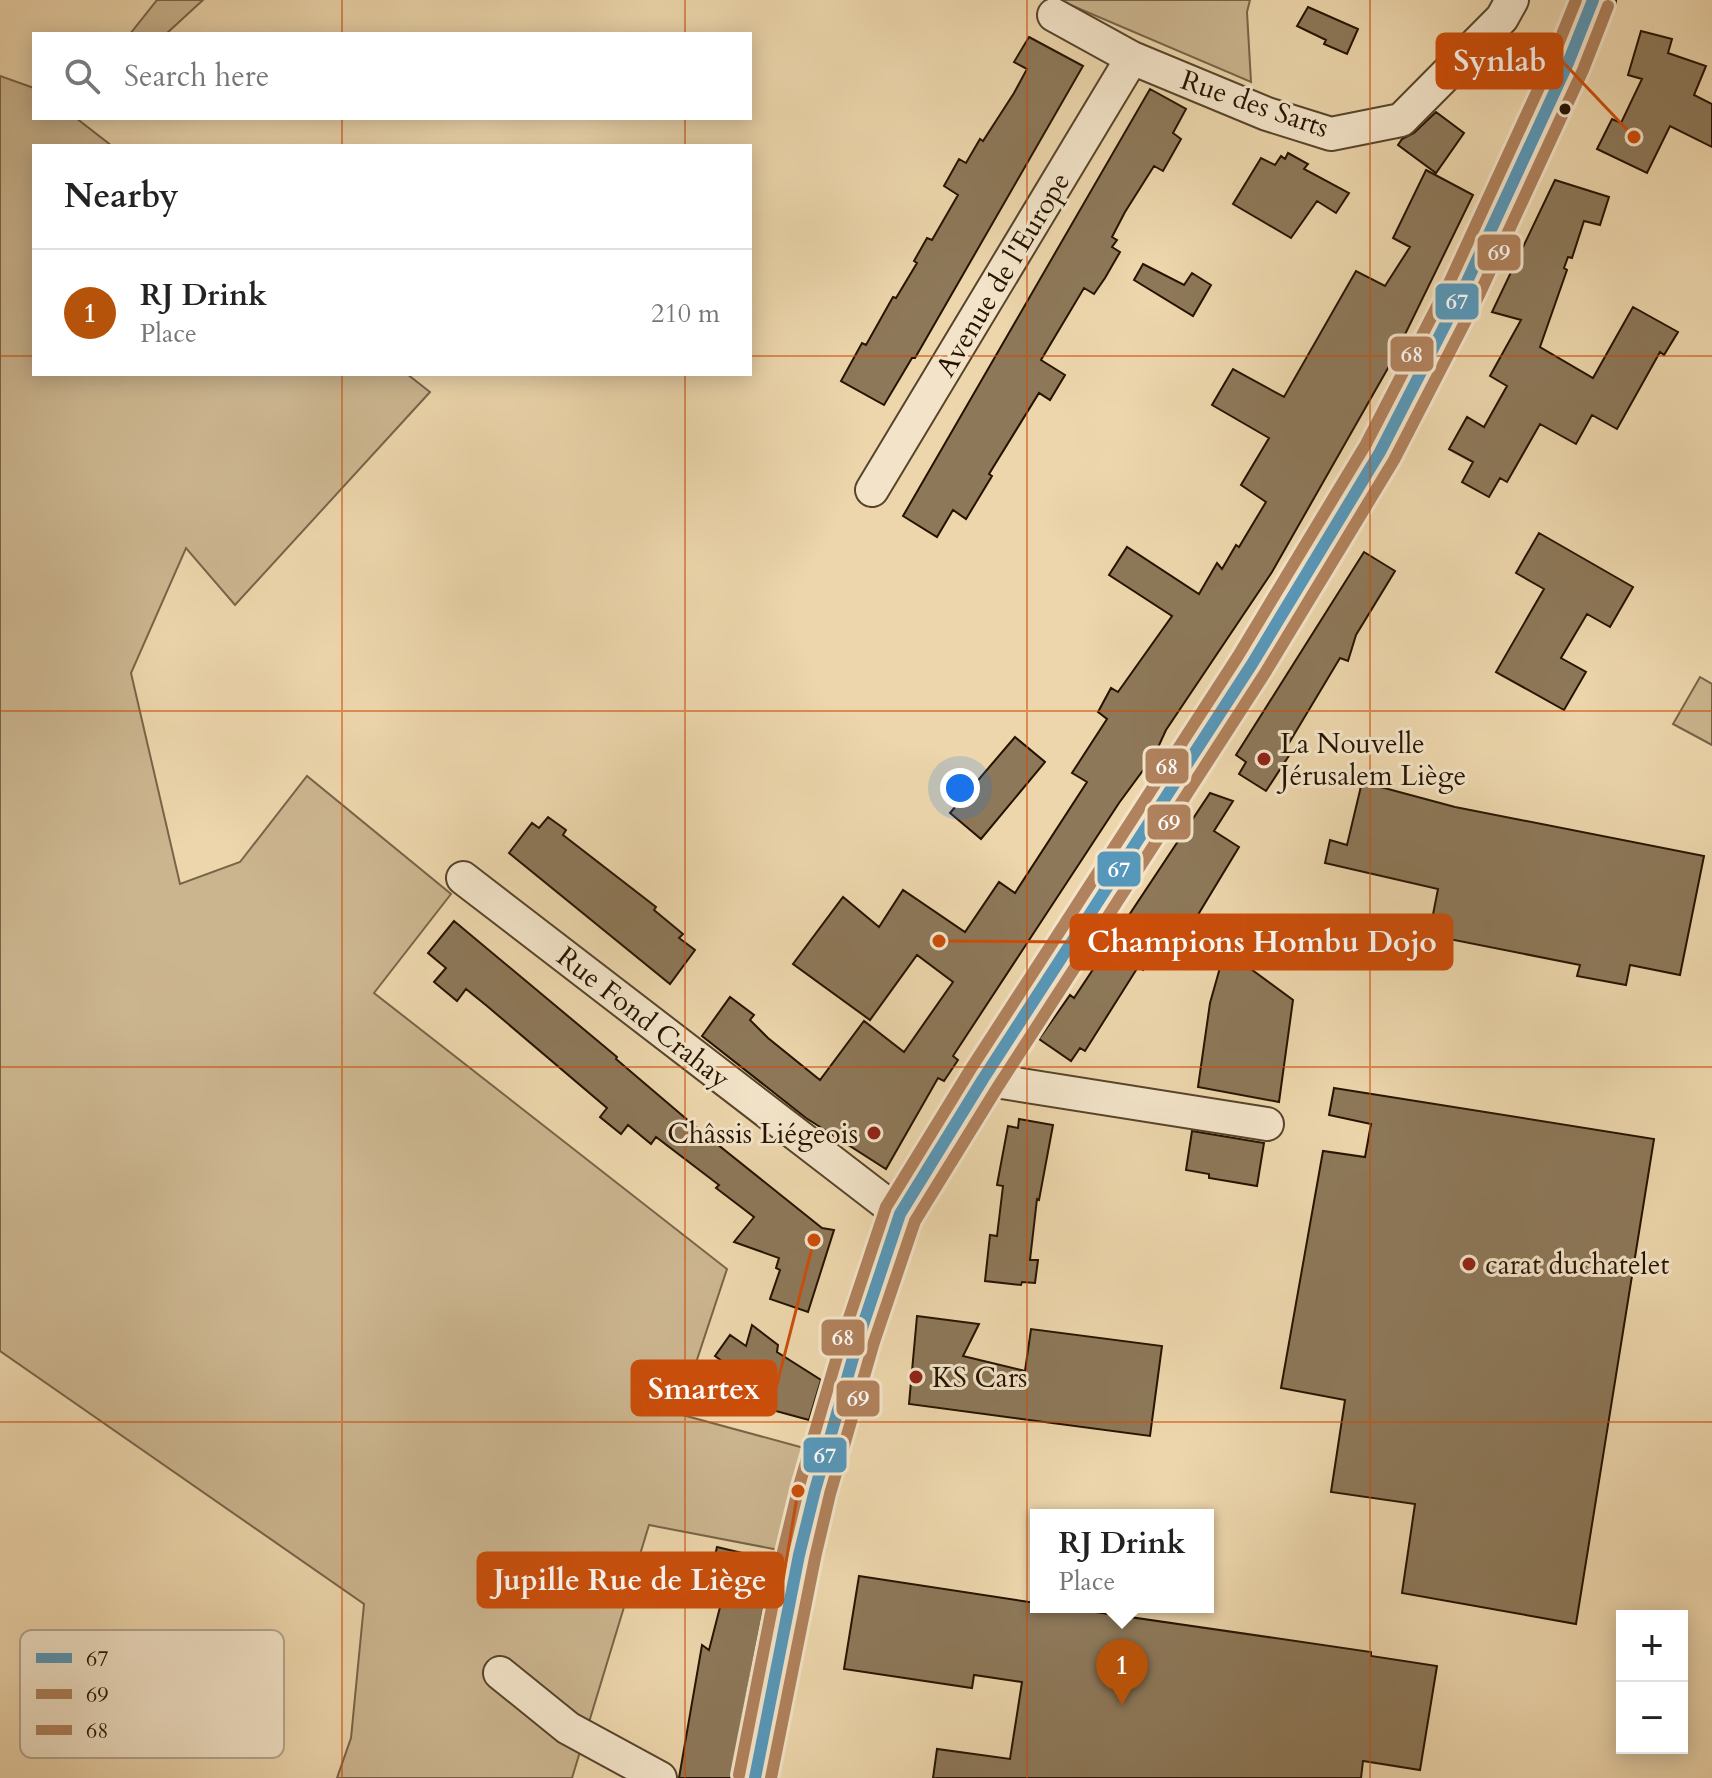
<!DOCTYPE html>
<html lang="en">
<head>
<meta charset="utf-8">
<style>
	:root { --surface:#fff; --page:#f6f6f6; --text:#222; --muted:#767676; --line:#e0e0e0; --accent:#b45309 }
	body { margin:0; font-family:Cardo,serif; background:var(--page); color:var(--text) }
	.controls { position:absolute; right:24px; bottom:24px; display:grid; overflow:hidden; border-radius:0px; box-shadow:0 4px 20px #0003 }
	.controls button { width:72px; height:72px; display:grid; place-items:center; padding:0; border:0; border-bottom:2px solid var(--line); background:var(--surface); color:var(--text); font:40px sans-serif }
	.you { position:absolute; left:960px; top:788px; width:28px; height:28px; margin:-20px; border:6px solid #fff; border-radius:50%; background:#1a73e8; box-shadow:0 0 0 12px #1a73e833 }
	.badge { display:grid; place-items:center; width:52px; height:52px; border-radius:50%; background:var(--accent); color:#fff; font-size:26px; font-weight:700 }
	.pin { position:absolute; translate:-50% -66px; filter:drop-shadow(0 2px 4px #0008) }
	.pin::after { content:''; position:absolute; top:42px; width:28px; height:24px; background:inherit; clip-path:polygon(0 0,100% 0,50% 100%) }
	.popup { position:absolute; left:1030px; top:1509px; width:184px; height:104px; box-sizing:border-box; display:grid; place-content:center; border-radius:0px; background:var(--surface); filter:drop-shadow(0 2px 6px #0005); font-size:26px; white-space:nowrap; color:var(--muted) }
	.popup b { font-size:30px; color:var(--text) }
	.popup::after { content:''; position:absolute; left:50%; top:100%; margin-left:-16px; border:16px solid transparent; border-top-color:var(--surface) }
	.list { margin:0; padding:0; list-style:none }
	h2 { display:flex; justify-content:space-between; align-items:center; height:104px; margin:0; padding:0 32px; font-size:34px }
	h2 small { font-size:26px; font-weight:400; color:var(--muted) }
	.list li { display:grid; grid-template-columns:52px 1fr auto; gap:24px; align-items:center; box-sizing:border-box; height:128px; padding:0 32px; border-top:2px solid var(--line) }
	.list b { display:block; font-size:30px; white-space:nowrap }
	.list p { margin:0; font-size:26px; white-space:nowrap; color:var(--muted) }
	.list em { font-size:26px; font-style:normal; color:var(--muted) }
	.icon { flex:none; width:44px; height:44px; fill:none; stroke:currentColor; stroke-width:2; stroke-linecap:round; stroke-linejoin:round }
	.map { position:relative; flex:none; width:1712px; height:1778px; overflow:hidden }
	.search { position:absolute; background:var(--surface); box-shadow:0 4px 20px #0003; left:32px; top:32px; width:720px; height:88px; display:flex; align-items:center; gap:20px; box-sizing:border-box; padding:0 28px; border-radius:0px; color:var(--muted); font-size:30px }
	.panel { position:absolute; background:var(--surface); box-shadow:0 4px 20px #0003; left:32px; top:144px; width:720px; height:232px; border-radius:0px }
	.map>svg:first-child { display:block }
	.green { fill:#cbb58f; stroke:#786448; stroke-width:2 }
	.building { fill:#8d7859; stroke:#251300; stroke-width:2 }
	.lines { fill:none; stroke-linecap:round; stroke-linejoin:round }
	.minor-casing { stroke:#57442b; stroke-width:36 }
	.secondary-casing { stroke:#251300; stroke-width:48 }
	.minor { stroke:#f3e4c9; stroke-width:32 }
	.secondary { stroke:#f3e4c9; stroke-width:44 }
	.bus-1-casing { stroke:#f3e4c9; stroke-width:18 }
	.bus-2-casing { stroke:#f3e4c9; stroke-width:18 }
	.bus-3-casing { stroke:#f3e4c9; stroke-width:18 }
	.bus-1 { stroke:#5798ba; stroke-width:12 }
	.bus-2 { stroke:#b0825d; stroke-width:12 }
	.bus-3 { stroke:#b0825d; stroke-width:12 }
	.grid { fill:none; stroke:#cb4e0a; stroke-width:2; stroke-opacity:0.55 }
	.bus-dot { fill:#251300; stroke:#f3e4c9; stroke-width:3 }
	.poi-dot { fill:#8f2418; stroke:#f3e4c9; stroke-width:3 }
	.labels { text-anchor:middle; stroke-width:6; stroke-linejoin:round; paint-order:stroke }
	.street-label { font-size:28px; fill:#251300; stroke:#f3e4c9 }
	.poi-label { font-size:28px; fill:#251300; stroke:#f3e4c9; text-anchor:start }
	.key { fill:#f3e4c9; stroke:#b5a58d; stroke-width:2 }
	.key-label { font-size:22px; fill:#251300 }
	.leader { fill:none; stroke:#cb4e0a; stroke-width:3 }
	.callout-dot { fill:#cb4e0a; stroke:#f3e4c9; stroke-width:3 }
	.callout { fill:#cb4e0a; stroke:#cb4e0a; stroke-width:3 }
	.callout-label { font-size:30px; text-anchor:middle; font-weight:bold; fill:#fff }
	.line-badge { stroke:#f3e4c9; stroke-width:3 }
	.badge-label { font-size:22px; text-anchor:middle; font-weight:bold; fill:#fff }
</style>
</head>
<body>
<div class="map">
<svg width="1712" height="1778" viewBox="0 0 1712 1778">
	<rect width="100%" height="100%" fill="#edd6ac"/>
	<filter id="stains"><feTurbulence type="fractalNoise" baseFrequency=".0025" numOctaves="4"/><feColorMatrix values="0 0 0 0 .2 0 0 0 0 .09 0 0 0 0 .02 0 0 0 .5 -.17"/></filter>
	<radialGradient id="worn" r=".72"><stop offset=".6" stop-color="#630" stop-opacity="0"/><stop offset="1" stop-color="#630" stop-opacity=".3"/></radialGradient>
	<path class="green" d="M157,0H203L166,34H130Z
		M1059,0H1250L1247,12L1251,82Z
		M0,76L34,88V118H76L112,146H34V374H407L430,392L235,605L186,548L131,673L180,884L240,862L307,776L451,894L374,993L727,1269L679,1414L804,1448L779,1550L649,1525L572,1778H337L351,1738L364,1604L0,1351Z
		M1700,677L1712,684V745L1673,724Z"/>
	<path class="building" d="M1308,7L1358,29L1347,54L1324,44L1326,40L1297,26Z
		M1641,31L1672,39L1668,53L1706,66L1694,95L1712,104V147L1670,126L1647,173L1597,149L1612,119L1621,123L1642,79L1628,75Z
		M1029,37L1083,66L915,358H912L884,405L841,381L862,343L866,345L893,297L896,298L917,263L914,261L927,238L932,240L958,195L944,186L959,159L966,163L980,139L983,141L1014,93L1027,69L1014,62Z
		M1150,89L1186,109L1173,133L1181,139L1163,171L1154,166L1125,212L1112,237L1117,240L1112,247L1120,252L1105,278L1094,294L1084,288L1041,360L1065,375L1050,400L1039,393L989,474L992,476L966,519L953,510L937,537L903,516Z
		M1436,112L1464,133L1436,173L1398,145L1402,139L1414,133Z
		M1288,153L1308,164L1304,169L1349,193L1336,213L1317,201L1291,238L1233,204L1261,158L1275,165L1281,156L1285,159Z
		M1426,170L1473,195L1392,361L1272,572L1166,730L1155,754L1119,803L953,1056L958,1060L944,1081L938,1078L886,1169L806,1118L702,1036L730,997L754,1015L750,1020L768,1038L820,1080L864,1021L904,1052L953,982L917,955L870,1020L793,964L843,897L879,927L903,890L965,932L999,882L1015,893L1087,782L1072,773L1107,719L1098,712L1111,688L1118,692L1172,616L1109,575L1127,547L1199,594L1217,563L1222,569L1236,545L1239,547L1266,502L1241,485L1269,438L1212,405L1233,369L1284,397L1356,271L1385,286L1410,247L1393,238Z
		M1555,180L1609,197L1600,225L1584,221L1572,258L1568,257L1564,268L1567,270L1540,347L1593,378L1633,307L1678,332L1664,355L1660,352L1617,429L1592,415L1576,444L1540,424L1507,482L1500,478L1489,497L1462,482L1473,462L1449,449L1467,417L1484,427L1507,386L1490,376L1521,320L1492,312Z
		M1143,264L1184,285L1192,273L1211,285L1193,316L1134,280Z
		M1539,533L1633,587L1610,627L1587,614L1561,658L1586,672L1564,710L1496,672L1544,589L1516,573Z
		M1364,552L1395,571L1356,635L1348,661L1340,658L1286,748L1292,751L1266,791L1239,774L1246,762L1236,755Z
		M1015,737L1045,762L981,839L950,813Z
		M1362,782L1455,807L1704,856L1680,975L1630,965L1626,985L1577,976L1580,965L1429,935L1438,889L1325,863L1330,840L1347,845Z
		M1210,793L1233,801L1214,831L1239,847L1173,956L1158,946L1143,970L1138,967L1085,1051L1080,1048L1071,1061L1039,1039L1070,995L1074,998Z
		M548,817L566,830L563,835L656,907L654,910L683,934L679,938L695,950L670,984L509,853L532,823L539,828Z
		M454,921L617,1057L616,1059L697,1128L822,1228L834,1230L808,1312L770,1299L780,1270L776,1268L779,1258L734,1242L754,1217L716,1188L719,1185L656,1137L651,1144L628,1125L621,1134L600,1117L607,1108L487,1006L466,989L457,1001L434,982L446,968L428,953Z
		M1225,950L1293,1000L1279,1102L1198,1087L1210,1003Z
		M1334,1088L1654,1139L1576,1624L1402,1593L1415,1504L1331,1492L1345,1400L1281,1388L1323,1151L1365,1157L1371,1124L1329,1115Z
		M1019,1119L1053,1125L1039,1200L1037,1199L1030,1260H1038L1035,1283L1022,1282L1021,1285L985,1281L990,1235L997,1236L1003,1186L997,1185L1008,1126L1018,1128Z
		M1192,1131L1264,1143L1257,1186L1209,1178V1174L1186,1170Z
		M917,1316L979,1324L963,1356L1025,1371L1031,1329L1162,1346L1150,1436L909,1404Z
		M752,1325L778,1345L777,1352L821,1380L809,1420L761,1407L765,1392L715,1356L730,1335L746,1346Z
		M717,1547L755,1556L749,1581L768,1585L731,1778H679L702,1645L709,1650L728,1576L711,1573Z
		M859,1576L1036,1603V1607H1061L1371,1652V1656L1437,1666L1420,1770L1363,1761L1361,1778H933L937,1749L1010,1759L1022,1682L974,1675L972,1688L844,1669Z"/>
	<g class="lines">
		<g class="minor-casing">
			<path id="minor" d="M1054,15L1132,58L1267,114L1331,134L1401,120L1502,18L1512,0
				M872,490L1132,58
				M463,878L900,1214
				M983,1079L1267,1124
				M500,1673L568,1728L660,1778"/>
		</g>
		<g class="secondary-casing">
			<path id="secondary" d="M755,1778L799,1555L815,1490L859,1337L900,1214L983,1079L1252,664L1380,452L1464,288L1568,63L1593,0"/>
		</g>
		<use href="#minor" class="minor"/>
		<use href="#secondary" class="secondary"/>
		<g class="bus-1-casing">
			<path id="bus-1" d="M755,1778L799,1555L815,1490L859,1337L900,1214L983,1079L1252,664L1380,452L1464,288L1568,63L1593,0"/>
		</g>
		<g class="bus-2-casing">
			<path id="bus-2" d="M771,1778L815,1558L830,1494L874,1342L915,1221L997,1088L1265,673L1394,460L1479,295L1583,70L1608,6"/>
		</g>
		<g class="bus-3-casing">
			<path id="bus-3" d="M739,1775L783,1552L799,1486L844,1333L886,1207L970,1070L1238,656L1366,444L1450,281L1553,57L1576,0"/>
		</g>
		<use href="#bus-1" class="bus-1"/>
		<use href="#bus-2" class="bus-2"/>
		<use href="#bus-3" class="bus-3"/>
	</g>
	<path class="grid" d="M342,0V34M685,0V34M1027,0V1778M1370,0V1778M342,118V146M685,118V146M0,356H34M750,356H1712M342,374V1778M685,374V1778M0,711H1712M0,1067H1712M0,1422H1712"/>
	<circle class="bus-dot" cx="1565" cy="109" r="7"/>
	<g class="poi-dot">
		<circle cx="1264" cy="759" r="8"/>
		<circle cx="874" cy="1133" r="8"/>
		<circle cx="1469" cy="1264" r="8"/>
		<circle cx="916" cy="1377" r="8"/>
	</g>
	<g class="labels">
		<g class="street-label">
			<text transform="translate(1255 103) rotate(19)" y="10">Rue des Sarts</text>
			<text transform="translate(1002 274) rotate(-59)" y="10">Avenue de l'Europe</text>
			<text transform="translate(644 1017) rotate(38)" y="10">Rue Fond Crahay</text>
		</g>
		<g class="poi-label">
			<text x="1280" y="753">La Nouvelle<tspan x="1280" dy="32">Jérusalem Liège</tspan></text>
			<text x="858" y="1143" text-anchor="end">Châssis Liégeois</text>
			<text x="1485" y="1274">carat duchatelet</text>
			<text x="932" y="1387">KS Cars</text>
		</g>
	</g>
	<rect x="20" y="1630" width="264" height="128" rx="12" class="key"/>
	<rect x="36" y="1653" width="36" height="10" fill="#5798ba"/>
	<rect x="36" y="1689" width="36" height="10" fill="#b0825d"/>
	<rect x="36" y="1725" width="36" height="10" fill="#b0825d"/>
	<g class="key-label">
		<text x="86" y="1666">67</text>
		<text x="86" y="1702">69</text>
		<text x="86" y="1738">68</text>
	</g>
	<path class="leader" d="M1634 137L1562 61M939 941L1071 942M814 1240L776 1388M798 1491L783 1580"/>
	<g class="callout-dot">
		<circle cx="1634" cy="137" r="8"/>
		<circle cx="939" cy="941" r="8"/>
		<circle cx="814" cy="1240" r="8"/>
		<circle cx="798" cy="1491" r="8"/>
	</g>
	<g class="callout">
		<rect x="1437" y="34" width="125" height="54" rx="8"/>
		<rect x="1071" y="915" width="381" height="54" rx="8"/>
		<rect x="632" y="1361" width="144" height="54" rx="8"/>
		<rect x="478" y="1553" width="305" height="54" rx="8"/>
	</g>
	<g class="callout-label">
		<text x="1500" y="71">Synlab</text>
		<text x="1262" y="952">Champions Hombu Dojo</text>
		<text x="704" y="1399">Smartex</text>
		<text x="630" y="1590">Jupille Rue de Liège</text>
	</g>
	<g class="line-badge">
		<rect x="1476" y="233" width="46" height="39" rx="8" fill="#b0825d"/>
		<rect x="1434" y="282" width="46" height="39" rx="8" fill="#5798ba"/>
		<rect x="1389" y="335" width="46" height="38" rx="8" fill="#b0825d"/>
		<rect x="1144" y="747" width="46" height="38" rx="8" fill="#b0825d"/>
		<rect x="1146" y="803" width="46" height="38" rx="8" fill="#b0825d"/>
		<rect x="1096" y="850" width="46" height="38" rx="8" fill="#5798ba"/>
		<rect x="820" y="1318" width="46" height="39" rx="8" fill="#b0825d"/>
		<rect x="835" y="1379" width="46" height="39" rx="8" fill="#b0825d"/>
		<rect x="802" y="1436" width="46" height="38" rx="8" fill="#5798ba"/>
	</g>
	<g class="badge-label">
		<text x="1499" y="260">69</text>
		<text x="1457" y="309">67</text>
		<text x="1412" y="362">68</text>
		<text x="1167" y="774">68</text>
		<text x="1169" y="830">69</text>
		<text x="1119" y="877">67</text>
		<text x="843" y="1345">68</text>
		<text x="858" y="1406">69</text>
		<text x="825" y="1463">67</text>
	</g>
	<rect width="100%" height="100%" filter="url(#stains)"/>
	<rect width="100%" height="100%" fill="url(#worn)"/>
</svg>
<div class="controls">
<button>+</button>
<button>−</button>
</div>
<div class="you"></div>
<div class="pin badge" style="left:1122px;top:1705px">1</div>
<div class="popup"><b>RJ Drink</b>Place</div>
<div class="search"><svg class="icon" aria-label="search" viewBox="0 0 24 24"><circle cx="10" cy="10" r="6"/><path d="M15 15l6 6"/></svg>Search here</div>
<section class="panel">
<h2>Nearby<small></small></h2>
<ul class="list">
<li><span class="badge">1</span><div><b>RJ Drink</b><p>Place</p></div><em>210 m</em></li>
</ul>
</section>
</div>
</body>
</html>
